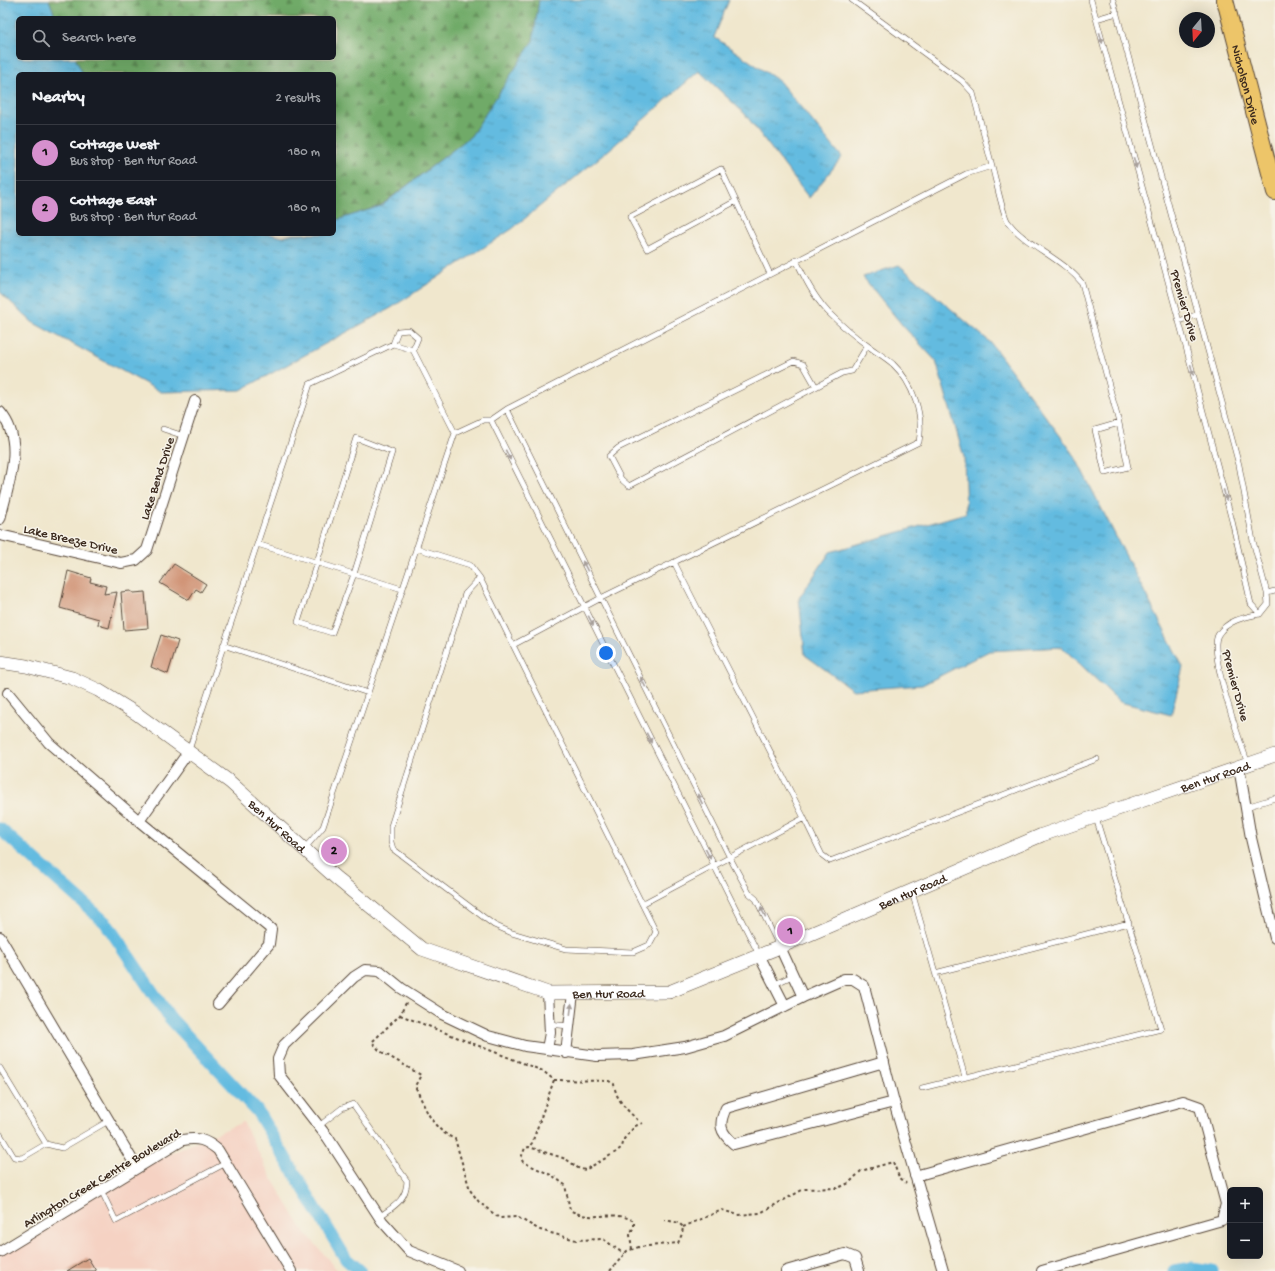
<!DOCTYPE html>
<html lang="en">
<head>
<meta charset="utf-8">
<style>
	:root { --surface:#171b24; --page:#242831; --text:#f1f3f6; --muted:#9ea1a6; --line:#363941; --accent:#d690ce }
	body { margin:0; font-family:"Gochi Hand",sans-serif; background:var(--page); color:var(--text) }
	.controls { position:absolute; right:12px; bottom:12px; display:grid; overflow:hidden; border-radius:6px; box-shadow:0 4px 16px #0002 }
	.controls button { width:36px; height:36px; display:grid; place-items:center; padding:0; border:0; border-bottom:1px solid var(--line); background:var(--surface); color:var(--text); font:20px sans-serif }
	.compass { position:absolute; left:1179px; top:12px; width:36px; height:36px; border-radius:50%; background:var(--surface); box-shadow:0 4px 16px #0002; rotate:198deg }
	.you { position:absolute; left:606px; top:653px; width:14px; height:14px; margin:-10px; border:3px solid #fff; border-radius:50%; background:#1a73e8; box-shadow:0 0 0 6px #1a73e833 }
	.badge { display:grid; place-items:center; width:26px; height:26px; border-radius:50%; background:var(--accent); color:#111; font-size:13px; font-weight:700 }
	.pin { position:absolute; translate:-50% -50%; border:2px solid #fff; box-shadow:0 1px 4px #0006 }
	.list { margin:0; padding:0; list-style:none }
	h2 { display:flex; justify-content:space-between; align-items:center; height:52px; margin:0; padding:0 16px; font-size:17px }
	h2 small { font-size:13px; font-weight:400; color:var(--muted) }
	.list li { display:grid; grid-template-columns:26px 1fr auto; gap:12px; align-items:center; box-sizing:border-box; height:56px; padding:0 16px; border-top:1px solid var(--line) }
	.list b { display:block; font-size:15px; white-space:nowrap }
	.list p { margin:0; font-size:13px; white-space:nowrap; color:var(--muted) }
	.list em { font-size:13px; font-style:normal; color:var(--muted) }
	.icon { flex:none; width:22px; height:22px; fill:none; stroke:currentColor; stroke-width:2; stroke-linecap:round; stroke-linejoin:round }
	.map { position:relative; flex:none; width:1275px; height:1271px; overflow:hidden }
	.search { position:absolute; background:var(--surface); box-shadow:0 4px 16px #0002; left:16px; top:16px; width:320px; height:44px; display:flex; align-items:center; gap:10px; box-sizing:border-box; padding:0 14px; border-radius:6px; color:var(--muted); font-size:15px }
	.panel { position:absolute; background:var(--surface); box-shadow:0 4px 16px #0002; left:16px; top:72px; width:320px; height:164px; border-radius:6px }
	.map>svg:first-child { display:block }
	.built { fill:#f5d2c3 }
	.forest { fill:url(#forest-firs); stroke:#566a43 }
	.water { fill:url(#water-ripples); stroke:#4f727f }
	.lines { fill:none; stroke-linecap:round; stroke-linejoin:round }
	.canal { stroke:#63bbe0; stroke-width:13 }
	.building { fill:#d19578 }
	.service-casing { stroke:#564638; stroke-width:6 }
	.minor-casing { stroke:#564638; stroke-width:12 }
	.tertiary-casing { stroke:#564638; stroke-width:14 }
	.primary-casing { stroke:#564638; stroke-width:18 }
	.path { stroke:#564638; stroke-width:2; stroke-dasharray:3 3; stroke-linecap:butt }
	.service { stroke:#fff; stroke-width:5 }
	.minor { stroke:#fff; stroke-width:10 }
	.tertiary { stroke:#fff; stroke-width:13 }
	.primary { stroke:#edc569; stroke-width:16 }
	.oneway { fill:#a79f9a }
	.labels { text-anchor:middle; stroke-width:3; stroke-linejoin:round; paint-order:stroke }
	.street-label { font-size:13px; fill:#3b2a1e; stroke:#f7f3e8 }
</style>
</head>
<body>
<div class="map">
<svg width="1275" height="1271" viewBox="0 0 1275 1271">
	<defs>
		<pattern id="forest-firs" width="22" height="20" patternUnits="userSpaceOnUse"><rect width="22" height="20" fill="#70aa68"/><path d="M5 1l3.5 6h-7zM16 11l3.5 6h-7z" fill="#5d8b55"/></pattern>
		<pattern id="water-ripples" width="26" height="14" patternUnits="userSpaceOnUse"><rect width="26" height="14" fill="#63bbe0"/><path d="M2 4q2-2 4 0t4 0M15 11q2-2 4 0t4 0" fill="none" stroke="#5398b5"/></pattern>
	</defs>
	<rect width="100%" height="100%" fill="#f7f3e8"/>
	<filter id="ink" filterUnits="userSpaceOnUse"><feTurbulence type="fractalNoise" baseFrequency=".025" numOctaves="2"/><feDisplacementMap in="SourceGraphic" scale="8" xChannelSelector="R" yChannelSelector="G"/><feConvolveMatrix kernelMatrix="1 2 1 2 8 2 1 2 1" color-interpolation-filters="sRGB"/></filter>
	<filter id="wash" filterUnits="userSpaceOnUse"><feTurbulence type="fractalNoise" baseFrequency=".012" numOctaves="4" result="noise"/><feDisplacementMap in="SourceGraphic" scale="16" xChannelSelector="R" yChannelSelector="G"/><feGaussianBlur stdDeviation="0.9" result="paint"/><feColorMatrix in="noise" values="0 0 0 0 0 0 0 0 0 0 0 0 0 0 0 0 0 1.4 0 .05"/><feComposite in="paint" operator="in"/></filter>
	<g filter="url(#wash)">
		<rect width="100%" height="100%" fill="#f0e7cd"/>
		<path class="built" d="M243,1122L272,1179L301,1227L338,1271H0V1252L137,1168Z"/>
		<path class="forest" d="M49,0H539L533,41L471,136L380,206L334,221V74H83L75,58H334V18H56Z"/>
		<path class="water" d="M0,0H49L56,18H18V58H75L83,74H18V234H270L283,237L293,234H334V221L381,206L471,136L533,41L539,0H729L714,37L779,81L842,157L809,198L745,114L699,71L610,149L512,229L391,308L241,390L161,392L32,322L0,292Z
			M899,265L990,342L1073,453L1183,667L1171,715L1120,702L1062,647L989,651L922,685L853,690L805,655L799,598L830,552L966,513L964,457L936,361L903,326L863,277Z"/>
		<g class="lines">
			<path class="canal" d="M0,829L106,923L170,1018L257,1111L346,1259L360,1271
				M1174,1271L1191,1268L1212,1271"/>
		</g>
		<g id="blocks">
			<path class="building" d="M174,564L206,584L201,592L196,589L189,600L160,583Z
				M68,571L91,578L90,582L106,586L104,594L117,592L109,628L98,625L99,619L60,608Z
				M130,591L134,593L145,592L148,628L124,630L121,592Z
				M161,635L178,641L168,674L151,667Z
				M88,1258L96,1271H67Z"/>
		</g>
	</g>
	<g filter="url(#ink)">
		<use href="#blocks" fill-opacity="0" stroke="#564638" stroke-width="1"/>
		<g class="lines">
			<g class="service-casing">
				<path id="service" d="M852,0L962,81L973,93L992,166
					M1091,0L1186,347L1232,521L1251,604L1260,614L1268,604L1267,593L1253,541L1239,465L1113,0
					M1096,19L1117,13
					M736,201L647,249L630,217L721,169L770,274
					M1179,321L1198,314
					M393,344L398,331L409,330L418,338L413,350
					M816,387L803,364L794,361L618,448L609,456L621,479L629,486L842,373L852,371L867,346
					M507,409L730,858L749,893L756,899L779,946
					M491,420L759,955
					M163,429L184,436
					M356,438L392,452L354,574L332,633L298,622Z
					M257,544L402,589
					M416,548L470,565L480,578
					M674,562L804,818
					M1267,593L1275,591
					M223,645L368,693
					M513,645L656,932L649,945L633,952L566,949L512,933L494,925L393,849L391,842V826L465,594L480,578L513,645L601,598L919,442C924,415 913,383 893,364C885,357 876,352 868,346C854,336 840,324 828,312C814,297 805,279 796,260
					M189,750L310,384L393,344L413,350L455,433L483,420H491L507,409L966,174L992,166C995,176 1003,216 1008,222C1025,245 1062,258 1082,283L1119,423L1128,467L1105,473L1095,430L1119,423
					M1248,764C1240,741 1208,653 1218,635C1227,620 1245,617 1260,614
					M1246,807L1275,798
					M305,848L323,827L455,433
					M912,892L965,1077
					M642,904L804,818L822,855L830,861L1097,759
					M935,973L1129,923
					M775,984L792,976
					M549,1024L569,1026
					M0,1068L46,1144
					M922,1088L1161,1029L1096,818
					M319,1126L342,1108L353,1104L407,1181C406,1201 394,1206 379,1217
					M0,1134L14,1157L22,1158L46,1144L62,1148L110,1120
					M101,1190L116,1221L226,1163"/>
			</g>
			<g class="minor-casing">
				<path id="minor" d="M0,412C26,442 8,484 0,519
					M0,535L121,563L136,560L147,550L195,401
					M8,693L49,743L139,821L271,929L269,944L218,1004
					M1239,767L1251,838L1275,938
					M139,821L189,751
					M0,937L137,1168
					M780,947L803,997
					M759,955L785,1006
					M547,1049L550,1033L548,993
					M566,1053L573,993
					M884,1062L726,1108C718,1125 720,1132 734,1144L894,1102
					M915,1176L1183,1101L1200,1107L1226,1204L1222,1220L1042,1271
					M0,1252L183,1140C198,1137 206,1140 218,1150L291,1271
					M458,1271L409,1251L382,1221L328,1138L279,1075L278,1059L284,1045L354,977L365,970L380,971L401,988L442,1014L488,1036L525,1046L597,1056L633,1055L685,1047L724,1036L803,997L844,979H853L864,986L894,1102L943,1271
					M786,1271L845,1254L855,1258L859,1271"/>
			</g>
			<g class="tertiary-casing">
				<g id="tertiary">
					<path id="s1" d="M0,662L26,666L72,678L98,690L137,714L230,782L336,878L422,949L548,993L669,992L780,947L1042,835L1275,755"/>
				</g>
			</g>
			<g class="primary-casing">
				<g id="primary">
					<path id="s2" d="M1225,0L1275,192"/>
				</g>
			</g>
			<path class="path" d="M406,1003L400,1015L372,1042L380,1051L421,1075L415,1086C426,1108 430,1128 455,1139L470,1190L479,1202L499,1218L517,1217L540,1230L576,1240L603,1239L624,1254
				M400,1015L543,1071L554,1080L532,1143L529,1147
				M554,1080L609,1081L614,1084C616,1101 628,1111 640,1122
				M683,1227L722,1210L738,1215L760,1213L804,1189L838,1188L849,1183L861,1171L893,1162L899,1177L906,1183
				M632,1249L630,1235L634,1226V1221C611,1208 594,1224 570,1210L565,1185L553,1176L523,1162L521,1158L525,1148L529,1147L566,1159L578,1168L585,1170L616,1152L622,1147L624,1139L635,1126L643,1123
				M610,1271L627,1251L639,1247L678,1243L682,1234L683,1227L679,1223L665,1220"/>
			<use href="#service" class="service"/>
			<use href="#minor" class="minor"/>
			<use href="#tertiary" class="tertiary"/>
			<use href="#primary" class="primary"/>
		</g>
		<defs><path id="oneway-solid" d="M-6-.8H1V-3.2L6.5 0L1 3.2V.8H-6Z"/></defs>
		<g class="oneway">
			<use href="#oneway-solid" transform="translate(1101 38) rotate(75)"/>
			<use href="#oneway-solid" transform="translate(1135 163) rotate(75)"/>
			<use href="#oneway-solid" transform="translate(1192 370) rotate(76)"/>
			<use href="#oneway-solid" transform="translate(508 455) rotate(64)"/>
			<use href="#oneway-solid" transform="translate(1225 495) rotate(75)"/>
			<use href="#oneway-solid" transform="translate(585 566) rotate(-117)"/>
			<use href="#oneway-solid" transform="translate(591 621) rotate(63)"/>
			<use href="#oneway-solid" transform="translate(643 682) rotate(-116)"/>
			<use href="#oneway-solid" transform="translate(649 738) rotate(63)"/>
			<use href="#oneway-solid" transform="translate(700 799) rotate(-116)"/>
			<use href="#oneway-solid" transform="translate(708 854) rotate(63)"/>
			<use href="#oneway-solid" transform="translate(763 912) rotate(-117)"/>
			<use href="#oneway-solid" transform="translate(571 1009) rotate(-83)"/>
		</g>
	</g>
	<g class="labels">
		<g class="street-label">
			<text dy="5" stroke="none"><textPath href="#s2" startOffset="87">Nicholson Drive</textPath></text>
			<text transform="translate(1186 305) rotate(74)" y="5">Premier Drive</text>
			<text transform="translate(156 478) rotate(-72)" y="5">Lake Bend Drive</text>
			<text transform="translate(71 538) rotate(13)" y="5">Lake Breeze Drive</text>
			<text transform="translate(1237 685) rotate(75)" y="5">Premier Drive</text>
			<text dy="5" stroke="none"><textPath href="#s1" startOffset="1360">Ben Hur Road</textPath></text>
			<text dy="5" stroke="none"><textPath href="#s1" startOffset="328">Ben Hur Road</textPath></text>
			<text dy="5" stroke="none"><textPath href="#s1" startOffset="1036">Ben Hur Road</textPath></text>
			<text dy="5" stroke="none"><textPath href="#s1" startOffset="712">Ben Hur Road</textPath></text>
			<text transform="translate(101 1177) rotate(-31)" y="5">Arlington Creek Centre Boulevard</text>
		</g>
	</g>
</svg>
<div class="controls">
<button>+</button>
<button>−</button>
</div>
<svg class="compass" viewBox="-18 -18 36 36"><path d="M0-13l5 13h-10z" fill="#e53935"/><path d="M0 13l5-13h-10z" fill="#9ea1a6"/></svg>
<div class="you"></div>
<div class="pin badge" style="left:790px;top:931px">1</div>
<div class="pin badge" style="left:334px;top:851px">2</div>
<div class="search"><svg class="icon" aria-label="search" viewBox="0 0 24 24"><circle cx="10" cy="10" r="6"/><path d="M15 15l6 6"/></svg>Search here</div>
<section class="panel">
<h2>Nearby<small>2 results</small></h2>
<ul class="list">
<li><span class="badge">1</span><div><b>Cottage West</b><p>Bus stop · Ben Hur Road</p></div><em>180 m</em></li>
<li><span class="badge">2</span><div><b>Cottage East</b><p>Bus stop · Ben Hur Road</p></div><em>180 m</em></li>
</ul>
</section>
</div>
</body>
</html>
